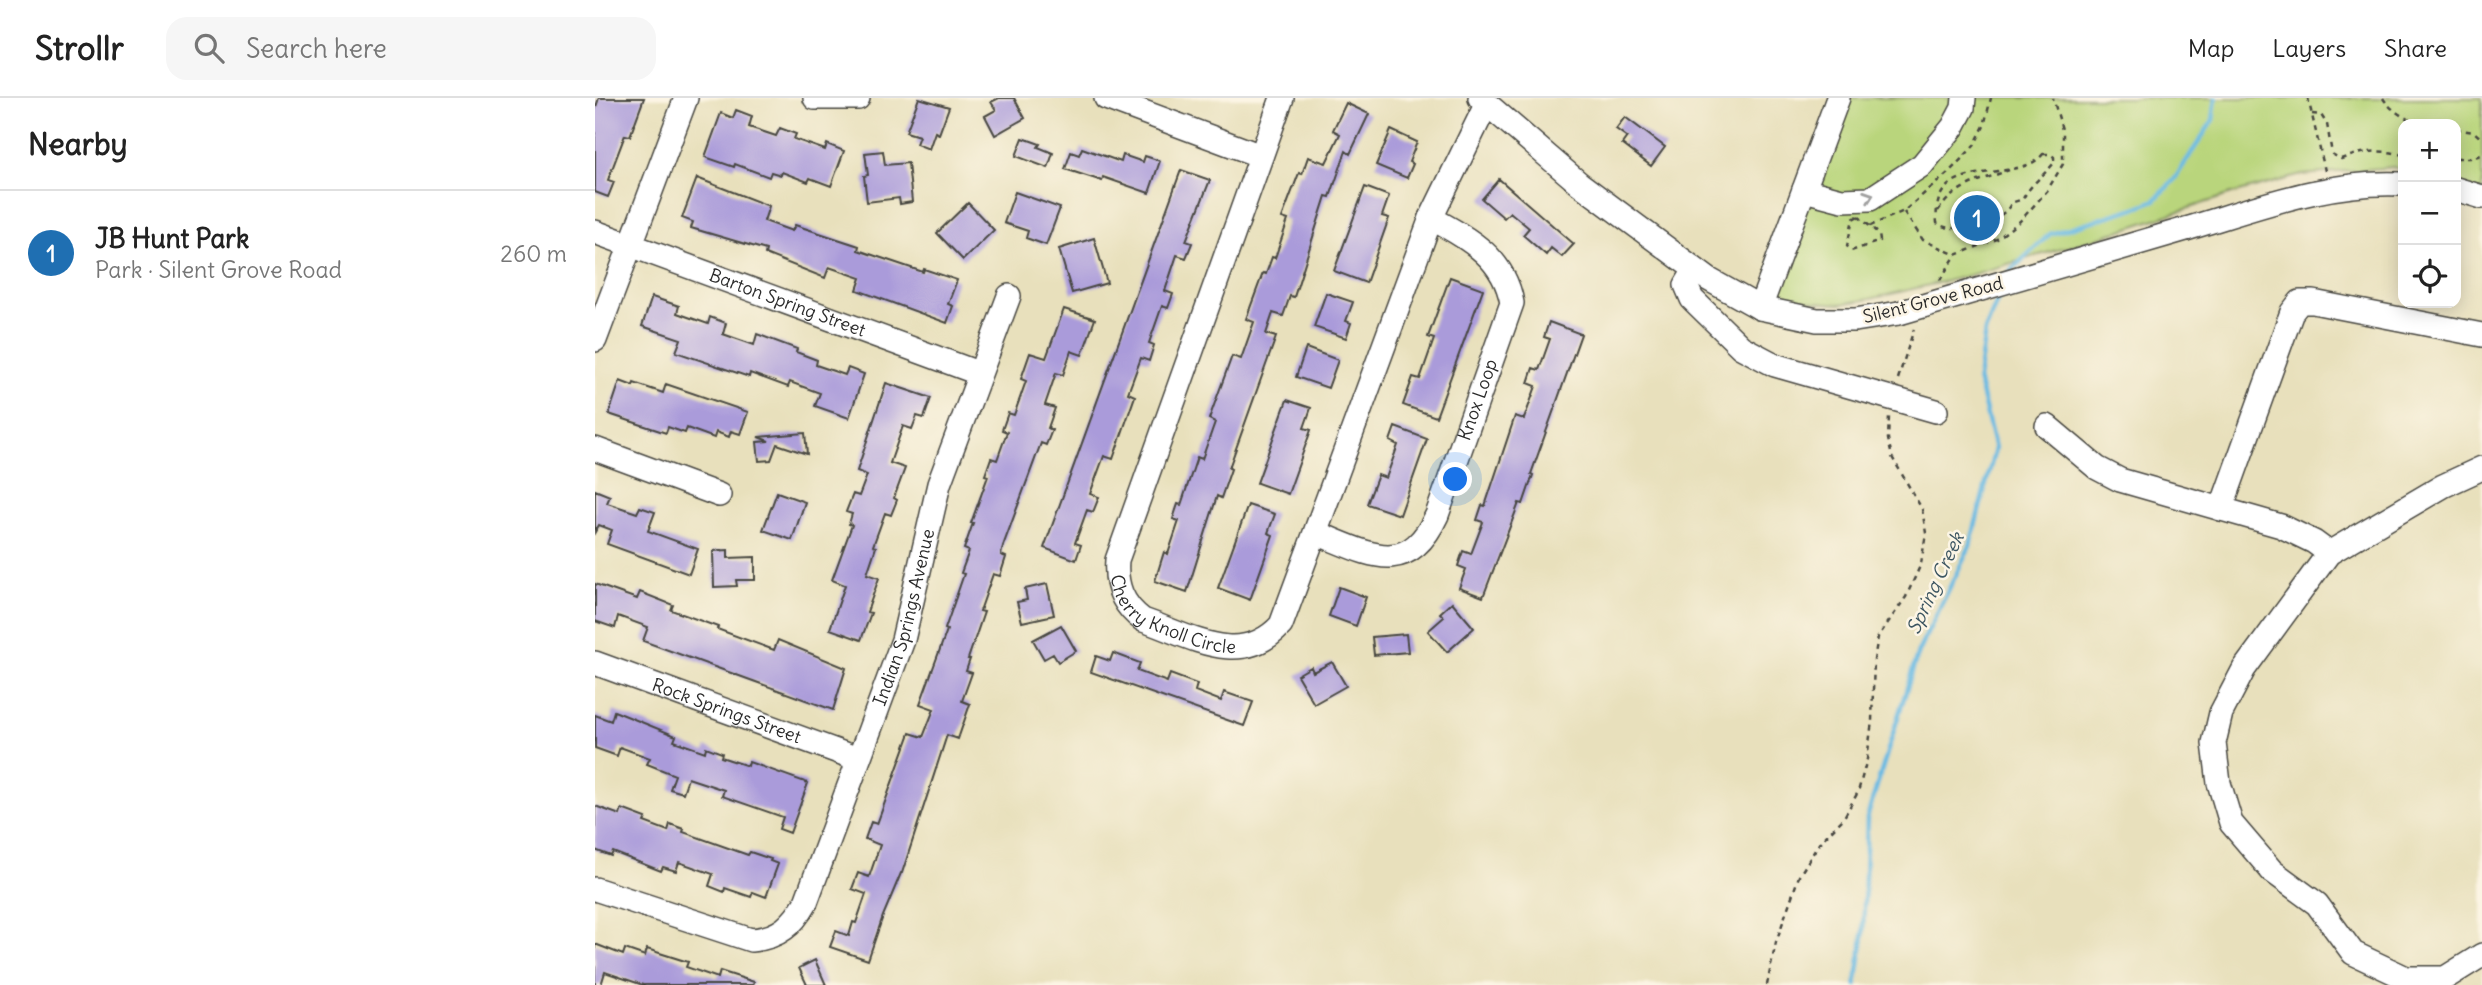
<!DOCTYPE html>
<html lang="en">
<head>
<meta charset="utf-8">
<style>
	:root { --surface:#fff; --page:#f6f6f6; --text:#222; --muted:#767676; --line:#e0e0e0; --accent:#1f6fb2 }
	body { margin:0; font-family:Delius,sans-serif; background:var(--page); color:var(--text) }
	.controls { position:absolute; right:21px; top:21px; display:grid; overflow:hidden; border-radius:14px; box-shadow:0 4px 18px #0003 }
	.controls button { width:63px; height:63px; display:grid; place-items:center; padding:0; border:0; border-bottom:2px solid var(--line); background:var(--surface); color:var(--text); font:35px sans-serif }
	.you { position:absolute; left:861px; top:382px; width:24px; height:24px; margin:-18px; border:5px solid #fff; border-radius:50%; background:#1a73e8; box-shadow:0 0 0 10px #1a73e833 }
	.badge { display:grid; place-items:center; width:46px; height:46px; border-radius:50%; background:var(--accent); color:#fff; font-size:23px; font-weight:700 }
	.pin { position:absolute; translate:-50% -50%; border:4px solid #fff; box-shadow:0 2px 7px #0006 }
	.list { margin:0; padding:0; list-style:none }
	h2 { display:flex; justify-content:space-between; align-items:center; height:91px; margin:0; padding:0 28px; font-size:30px }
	h2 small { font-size:23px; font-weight:400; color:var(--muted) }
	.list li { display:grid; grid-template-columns:46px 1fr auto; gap:21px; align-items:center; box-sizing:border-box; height:126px; padding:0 28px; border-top:2px solid var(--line) }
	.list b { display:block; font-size:26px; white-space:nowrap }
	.list p { margin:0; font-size:23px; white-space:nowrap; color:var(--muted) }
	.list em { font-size:23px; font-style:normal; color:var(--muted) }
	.icon { flex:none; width:38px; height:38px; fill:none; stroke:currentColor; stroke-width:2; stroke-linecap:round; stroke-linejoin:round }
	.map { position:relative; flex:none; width:1887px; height:887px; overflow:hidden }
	header { display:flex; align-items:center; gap:42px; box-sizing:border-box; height:98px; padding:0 35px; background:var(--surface); border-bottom:2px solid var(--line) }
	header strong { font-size:33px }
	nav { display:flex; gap:38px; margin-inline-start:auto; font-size:24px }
	.search { width:490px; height:63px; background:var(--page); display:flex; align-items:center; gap:18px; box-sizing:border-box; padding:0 24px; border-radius:21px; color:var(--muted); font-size:26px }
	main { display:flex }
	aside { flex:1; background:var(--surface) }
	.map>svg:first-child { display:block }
	.green { fill:#b9d57b; stroke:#728053; stroke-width:2 }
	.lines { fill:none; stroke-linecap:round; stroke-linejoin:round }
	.stream { stroke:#68bae3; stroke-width:4.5 }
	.building { fill:#aa9bda }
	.minor-casing { stroke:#474641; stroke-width:26 }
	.path { stroke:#474641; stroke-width:2.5; stroke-dasharray:5 5; stroke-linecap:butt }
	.minor { stroke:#fff; stroke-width:23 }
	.minor-bridge-casing { stroke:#474641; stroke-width:26; stroke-linecap:butt }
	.minor-bridge { stroke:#fff; stroke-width:23 }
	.oneway { stroke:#a0a0a0 }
	.labels { text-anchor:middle; stroke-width:5; stroke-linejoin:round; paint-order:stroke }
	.street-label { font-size:18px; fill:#2b2b2b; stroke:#fcf5e5 }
	.water-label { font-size:19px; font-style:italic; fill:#3d5662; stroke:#fcf5e5 }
</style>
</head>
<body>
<header>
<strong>Strollr</strong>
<div class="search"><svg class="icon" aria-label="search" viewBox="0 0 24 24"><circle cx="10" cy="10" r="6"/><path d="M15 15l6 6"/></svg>Search here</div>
<nav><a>Map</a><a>Layers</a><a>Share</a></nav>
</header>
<main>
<aside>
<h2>Nearby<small></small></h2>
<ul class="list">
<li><span class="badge">1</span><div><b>JB Hunt Park</b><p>Park · Silent Grove Road</p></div><em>260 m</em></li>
</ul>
</aside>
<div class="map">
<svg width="1887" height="887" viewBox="0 0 1887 887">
	<rect width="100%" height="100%" fill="#fcf5e5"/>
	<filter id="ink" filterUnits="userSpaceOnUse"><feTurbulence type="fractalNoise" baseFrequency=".0143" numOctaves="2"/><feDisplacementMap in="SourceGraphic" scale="14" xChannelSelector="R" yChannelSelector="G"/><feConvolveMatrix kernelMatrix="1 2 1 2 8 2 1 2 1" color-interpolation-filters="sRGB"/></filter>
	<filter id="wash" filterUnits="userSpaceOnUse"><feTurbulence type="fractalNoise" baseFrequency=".00686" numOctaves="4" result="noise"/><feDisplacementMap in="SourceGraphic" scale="28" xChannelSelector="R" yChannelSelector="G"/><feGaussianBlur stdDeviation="1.57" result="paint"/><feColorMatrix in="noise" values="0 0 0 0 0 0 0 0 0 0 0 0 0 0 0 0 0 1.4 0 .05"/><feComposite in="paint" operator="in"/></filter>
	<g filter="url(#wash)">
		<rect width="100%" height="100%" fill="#e8e0bc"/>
		<path class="green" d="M1255,0H1887V98L1861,89V26H1808V72L1798,69L1707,77L1637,96L1493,143L1368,179L1275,201L1245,206L1220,204L1186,196L1183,175L1210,95Z"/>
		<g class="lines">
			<path class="stream" d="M1415,173L1455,136L1540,110L1560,102L1579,82L1618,22L1621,0
				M1261,887L1268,839L1272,720L1323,554L1375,448L1400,351L1383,281L1390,233L1406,193"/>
		</g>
		<g id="blocks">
			<path class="building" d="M4,0H49L35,38L30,37L13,82L19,84L13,99L0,94V12Z
				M324,0L354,9L344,36L340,34L334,51L321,46L324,38L311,34Z
				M404,0H419L430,20L400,37L390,18L401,12L396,4Z
				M751,5L774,16L755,56L751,53L735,99L731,98L699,199L695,198L688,218L678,215L671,236L681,239L634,370L636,371L626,400L622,398L592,494L560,483L569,454L573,456L584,423L578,421L583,406L586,407L602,359L607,361L620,324L614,321L637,258L646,261L659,224L651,221L668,175L671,176L677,159L680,160L693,122L687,120L704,75L707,76L713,59L731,65L745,36L738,32Z
				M141,12L157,18L154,29L181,38L185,30L201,36L199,41L230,52L232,46L249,53L236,88L215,80L213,84L187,74L186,77L176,74L174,79L140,66L139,69L110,59L126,15L138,20Z
				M1030,19L1070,49L1056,68L1027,46L1032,39L1021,31Z
				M796,32L822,44L814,64L818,66L812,80L781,67Z
				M428,40L445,46L443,49L458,55L453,70L421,58Z
				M487,50L526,64L528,57L548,64L550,58L565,63L554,95L508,79L507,83L470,71L476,54L484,57Z
				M288,53L290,67L313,65L317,104L305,106L304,100L272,104L269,78L273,77L270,55Z
				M586,72L615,82L591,143L597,145L591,160L582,157L570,193L578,196L573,210L567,208L554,245L559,247L554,263L546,260L533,295L540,298L518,361L509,358L495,396L504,399L498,414L492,412L480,445L486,447L481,462L449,450Z
				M102,80L174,108L169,123L197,133L200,127L264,148L263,152L328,174L329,171L362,182L353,206L358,208L352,225L262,192L266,180L234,169L230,180L170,156L171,152L96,130L98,124L87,120Z
				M904,81L979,146L967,159L956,150L951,157L928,137L934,130L915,114L909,120L887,101Z
				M770,89L794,98L787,118L794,120L771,185L739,173Z
				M420,94L465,110L451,147L431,140L433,133L409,125Z
				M373,105L399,132L368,162L342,135Z
				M499,140L512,185L477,195L464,151Z
				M855,179L888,191L841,319L808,307L818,279L825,281L839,241L833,239Z
				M731,195L758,204L751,223L756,225L751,240L719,229Z
				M57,199L84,208L82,215L113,226L115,219L131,225L128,236L159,247L162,236L202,251L201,254L222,262L221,267L250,277L253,270L269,276L254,320L220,308L225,295L195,284L193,289L155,275L154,279L81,254L86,241L47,228Z
				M469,211L500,221L487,257L476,253L468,277L461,275L450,307L460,310L453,330L457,332L451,347L446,345L408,448L406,457L411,459L405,478L398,476L385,513L389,514L373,561H375L371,573L377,575L367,603L375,606L363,641L352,637L307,775H306L288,818L273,862L235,849L241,833L254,838L258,824L261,825L271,796L257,791L263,775L274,779L285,747L270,741L276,724L282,726L315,635L328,639L339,611L325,606L352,532L350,531L369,476L366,475L374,453L369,451L378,425H376L393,378L390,377L396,360L402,362L412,334L407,332L413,315L419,317L431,283L426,281L435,255L451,260Z
				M954,224L986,236L936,376L938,377L928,406L924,405L888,499L864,490L871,471L863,468L868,453L876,456L888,424L882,422L887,407L890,408L920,318L929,321L941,288L933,285L938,270L944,272L955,241L949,239Z
				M711,250L743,262L733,290L701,279Z
				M25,283L38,288L39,285L68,295L71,286L153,314L145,336L136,333L134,339L121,334L119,340L92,330L90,335L73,329L71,335L14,316Z
				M291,285L336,300L329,320L322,318L317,331L308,328L295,365L310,370L299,400L302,402L296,417L290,415L278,448L281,449L272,476L284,480L272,514L276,515L266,542L235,531L250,487L237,482L257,427L254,426L257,416L251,414L258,396L264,398L272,377L262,373Z
				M692,302L716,310L709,330L716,332L693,396L662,385Z
				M800,329L832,341L805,417L772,406L783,377L791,380L803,347L795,343Z
				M210,335L212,356L182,346L176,362L164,363L162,344L174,343L163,339Z
				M0,392L15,398L12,405L42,415L45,409L60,414L53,433L103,451L94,476L12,446L17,432L4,427L0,434Z
				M182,394L210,404L197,442L168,432Z
				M653,407L680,416L673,435L678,437L655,502L623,490Z
				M133,452V460L160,459V482H141L142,488L119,489L118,453Z
				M0,486L42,501L45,494L78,507L76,512L123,529L122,531L179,552L183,542L251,570L238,612L48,543L53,529L23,518L20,530L0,523Z
				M452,486L459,517L427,524L422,504L432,502L430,491Z
				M744,489L771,499L761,528L734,518Z
				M857,504L879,530L852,554L833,533L849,519L845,515Z
				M466,527L481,553L463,564L458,556L449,561L438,542Z
				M811,536L813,554L779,557L777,539Z
				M518,555L545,565L542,573L572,584L575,576L602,586L600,593L626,603L629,594L658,604L649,628L496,574L501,558L515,563Z
				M737,564L751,588L719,606L702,577L716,569L718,574Z
				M19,613L81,638L79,643L110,654L111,649L127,655L126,659L153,668L154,664L213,685L195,735L184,731L188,719L127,698L129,692L93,680L88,695L75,691L80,677L52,666L55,660L25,649L22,658L0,650V617L16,623Z
				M0,708L25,717L27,711L51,720L49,724L73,733L75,726L89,731L88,734L153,757L155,754L176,761L175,763L183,766L171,799L158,794L156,799L130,790L129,794L114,788L118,776L84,764L81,773L68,769L66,773L18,754L16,758L0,752Z
				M0,846L28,857L30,851L50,858L52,851L93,864L91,869L123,880L125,873L159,884L158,887H48L10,874L6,887H0Z
				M220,862L231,887H212L204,870Z"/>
		</g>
	</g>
	<g filter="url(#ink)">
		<use href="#blocks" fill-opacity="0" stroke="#474641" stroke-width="2"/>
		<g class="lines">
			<g class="minor-casing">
				<g id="minor">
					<path d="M220,0H263"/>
					<path d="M511,0L666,58"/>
					<path id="s1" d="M687,0L522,462C520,487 527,507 548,522C595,538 646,571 686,527L836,120L891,7"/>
					<path d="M885,0L985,86L1113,181L1165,210L1222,222H1260L1304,215"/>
					<path d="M1861,91L1887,99"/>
					<path d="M1209,92L1247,102L1275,101L1327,67L1358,29L1368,10L1369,0"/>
					<path d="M1591,131C1662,110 1733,82 1808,86"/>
					<path id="s2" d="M0,134L383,275"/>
					<path d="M1100,172L1091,187L1097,201L1146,249L1180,267L1341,313"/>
					<path d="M1165,210L1243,0"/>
					<path d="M0,242L91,0"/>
					<path d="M1452,328L1502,370L1525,382L1686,428L1719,444L1734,455"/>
					<path d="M0,351L124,397"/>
					<path d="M1887,370L1848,388L1734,455L1649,571L1626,615L1619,645L1624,685L1636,725L1677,773L1722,806L1758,855L1811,880H1850L1887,857"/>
					<path d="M1626,411L1697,214L1705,204H1718L1887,237"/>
					<path id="s3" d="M721,435C773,455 812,482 842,417L917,205C909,159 874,141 836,120"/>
					<path id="s4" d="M0,565L263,661"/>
					<path id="s5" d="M0,791L156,842C184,840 198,827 211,804L308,542L344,386L414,198"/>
				</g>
			</g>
			<path class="path" d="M1713,0L1730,73
				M1788,0C1795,12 1814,24 1828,26
				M1717,16L1726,17L1732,26L1737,56L1746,61C1768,53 1785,51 1808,57
				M1861,31L1879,34L1887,41
				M1448,56H1455L1459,59V65C1450,76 1433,89 1428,101L1416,105C1410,124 1356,138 1342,125C1335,53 1422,89 1448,56Z
				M1861,60H1875L1887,57
				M1343,113C1363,85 1384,84 1414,72
				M1309,114L1328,142L1361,157
				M1263,118L1284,136L1285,143L1256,153L1252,148L1258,121Z
				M1275,128L1309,113L1353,75L1379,48L1389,28L1396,0
				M1345,182L1361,157L1402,141L1425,123L1452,93L1468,66V35L1458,0
				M1303,281L1319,231
				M1172,887L1181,844L1204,778L1225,744L1248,721L1263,694L1272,661L1277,623L1279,562L1283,539L1311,499L1326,466L1331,435L1327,411L1297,359L1293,341L1294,318"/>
			<use href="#minor" class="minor"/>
			<g class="minor-bridge-casing">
				<path id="minor-bridge" d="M1304,215L1591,131"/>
			</g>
			<use href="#minor-bridge" class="minor-bridge"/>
		</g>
		<defs><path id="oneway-chevron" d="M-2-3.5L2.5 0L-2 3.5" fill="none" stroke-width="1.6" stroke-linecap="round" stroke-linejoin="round" transform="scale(1.75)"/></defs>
		<use class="oneway" href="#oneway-chevron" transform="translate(1274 98) rotate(-19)"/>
	</g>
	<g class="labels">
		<g class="street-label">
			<text transform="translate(1338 202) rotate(-14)" y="6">Silent Grove Road</text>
			<text dy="6" stroke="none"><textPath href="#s2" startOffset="205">Barton Spring Street</textPath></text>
			<text dy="6" stroke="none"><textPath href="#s3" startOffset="266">Knox Loop</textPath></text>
			<text dy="6" stroke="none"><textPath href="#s1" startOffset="581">Cherry Knoll Circle</textPath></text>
			<text dy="6" stroke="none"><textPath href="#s5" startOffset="536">Indian Springs Avenue</textPath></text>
			<text dy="6" stroke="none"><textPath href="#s4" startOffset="140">Rock Springs Street</textPath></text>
		</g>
		<g class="water-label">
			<text transform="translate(1340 485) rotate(-65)" y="7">Spring Creek</text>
		</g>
	</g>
</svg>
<div class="controls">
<button>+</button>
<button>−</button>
<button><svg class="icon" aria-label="locate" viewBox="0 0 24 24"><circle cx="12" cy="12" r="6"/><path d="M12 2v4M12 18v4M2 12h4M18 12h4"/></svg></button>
</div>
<div class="you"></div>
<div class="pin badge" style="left:1382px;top:120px">1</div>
</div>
</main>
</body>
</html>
